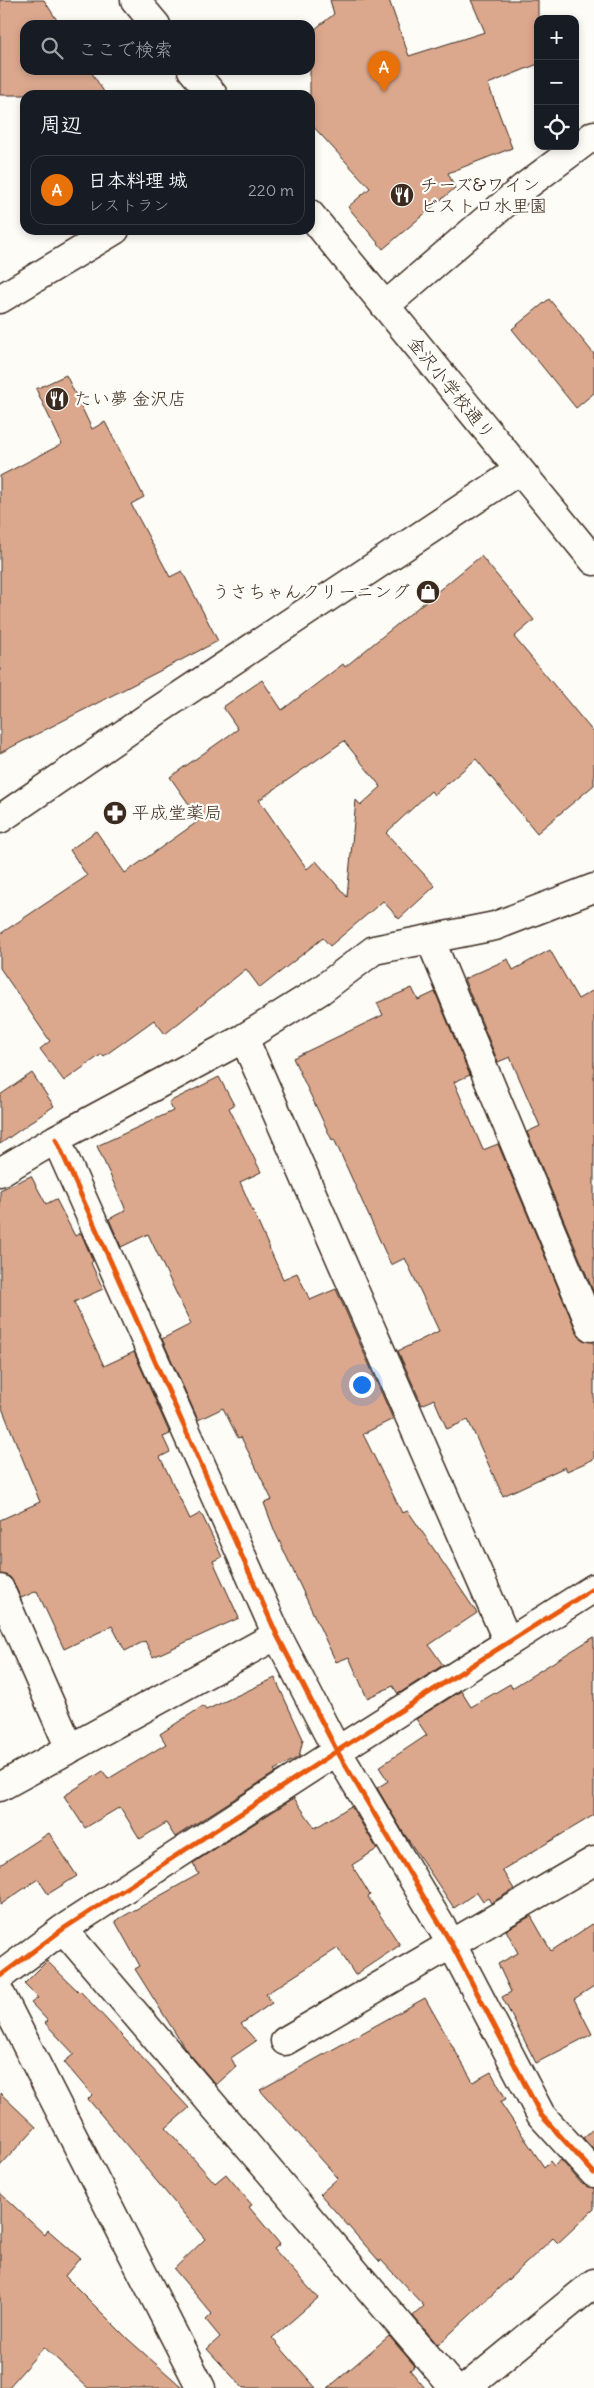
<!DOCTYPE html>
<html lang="ja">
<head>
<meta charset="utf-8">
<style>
	:root { --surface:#171b24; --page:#20242c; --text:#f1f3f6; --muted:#9ea1a6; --line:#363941; --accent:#d93025 }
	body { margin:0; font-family:Delius,"Klee One",sans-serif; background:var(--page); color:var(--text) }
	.controls { position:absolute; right:15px; top:15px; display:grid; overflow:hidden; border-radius:10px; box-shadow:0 2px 8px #0003 }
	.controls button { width:45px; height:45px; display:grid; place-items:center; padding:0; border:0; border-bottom:1px solid var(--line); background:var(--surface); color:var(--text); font:25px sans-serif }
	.you { position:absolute; left:361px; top:1384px; width:18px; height:18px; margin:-12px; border:4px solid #fff; border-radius:50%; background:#1a73e8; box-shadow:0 0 0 8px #1a73e833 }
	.badge { display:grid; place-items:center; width:32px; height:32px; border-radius:50%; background:var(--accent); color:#fff; font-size:16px; font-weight:700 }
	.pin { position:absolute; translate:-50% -41px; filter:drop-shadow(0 1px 2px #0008) }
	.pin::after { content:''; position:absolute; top:26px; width:18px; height:15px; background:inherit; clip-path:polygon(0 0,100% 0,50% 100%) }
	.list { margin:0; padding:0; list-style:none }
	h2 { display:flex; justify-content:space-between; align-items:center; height:65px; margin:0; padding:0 20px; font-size:21px }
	h2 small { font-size:16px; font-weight:400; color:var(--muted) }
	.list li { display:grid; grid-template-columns:32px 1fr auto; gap:15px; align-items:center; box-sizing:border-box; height:70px; margin:0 10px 10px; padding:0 10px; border:1px solid var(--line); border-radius:15px }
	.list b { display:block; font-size:19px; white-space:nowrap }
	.list p { margin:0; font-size:16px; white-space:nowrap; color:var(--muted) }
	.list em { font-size:16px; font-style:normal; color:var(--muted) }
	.icon { flex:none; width:28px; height:28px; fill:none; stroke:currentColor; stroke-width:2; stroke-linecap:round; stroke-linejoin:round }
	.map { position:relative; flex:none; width:594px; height:2388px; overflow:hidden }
	.search { position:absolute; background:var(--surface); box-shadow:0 2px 8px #0003; left:20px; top:20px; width:295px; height:55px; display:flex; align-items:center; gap:12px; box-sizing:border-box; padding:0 18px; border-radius:15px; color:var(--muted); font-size:19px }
	.panel { position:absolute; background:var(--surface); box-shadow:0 2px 8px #0003; left:20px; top:90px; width:295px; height:145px; border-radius:15px }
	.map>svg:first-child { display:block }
	.building { fill:#dba88e; stroke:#3b2a1e; fill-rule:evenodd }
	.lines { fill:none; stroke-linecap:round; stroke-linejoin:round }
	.minor-casing { stroke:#3b2a1e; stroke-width:31 }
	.tertiary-casing { stroke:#3b2a1e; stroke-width:31 }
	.minor { stroke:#fdfcf7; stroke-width:28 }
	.tertiary { stroke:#fdfcf7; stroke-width:28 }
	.cycleway-casing { stroke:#fdfcf7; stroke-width:8 }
	.cycleway { stroke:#e8590c; stroke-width:5 }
	.labels { text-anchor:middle; stroke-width:4.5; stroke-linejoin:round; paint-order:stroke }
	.poi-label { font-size:18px; fill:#3b2a1e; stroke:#fdfcf7; text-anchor:start }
	.street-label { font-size:18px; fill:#3b2a1e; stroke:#fdfcf7 }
</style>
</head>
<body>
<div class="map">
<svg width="594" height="2388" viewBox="0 0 594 2388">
	<rect width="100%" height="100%" fill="#fdfcf7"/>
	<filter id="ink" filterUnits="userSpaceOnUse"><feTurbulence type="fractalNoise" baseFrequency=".02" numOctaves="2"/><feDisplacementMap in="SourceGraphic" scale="10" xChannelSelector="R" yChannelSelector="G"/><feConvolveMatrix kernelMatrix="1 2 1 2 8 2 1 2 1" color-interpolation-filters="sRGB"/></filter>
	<g filter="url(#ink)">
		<path class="building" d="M0,0H44L60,25H25V70H90L106,95H0Z
			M330,0H389L409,56L485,32L471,0H538V64L488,84L512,148L448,173L455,188L383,249L348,207L370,188L310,123V33L334,14Z
			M549,299L594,354V393L576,408L512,329Z
			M66,375L92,429L105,422L144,497L131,504L170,577L182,571L218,641L0,753V476L62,444L36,389Z
			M481,556L534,620L514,637L594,733V785L537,833L476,759L434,795L431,791L386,833L435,886L399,919L383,901L330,946L323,938L260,988L246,969L165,1034L154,1020L104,1056L102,1054L64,1081L40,1049L50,1041L0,968V934L87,876L70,850L96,831L125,873L200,820L170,777L238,729L223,707L262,680L282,710L343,664L345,667ZM344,741L381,787L361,805L356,800L347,897L316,861L307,869L259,800Z
			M550,950L578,999L594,990V1293L527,1132L540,1126L510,1057L498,1062L464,979L508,959L513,970Z
			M412,988L418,1000L435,992L470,1075L454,1082L483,1150L498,1144L577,1333L583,1340L594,1342V1459L567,1471L565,1467L503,1496L468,1420L447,1429L434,1399L422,1405L398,1351L439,1331L405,1258L391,1265L334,1139L332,1140L293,1058L383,1015L377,1003Z
			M32,1073L54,1106L0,1144V1095Z
			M219,1077L234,1105L229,1108L261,1172L240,1182L283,1279L297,1273L310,1300L336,1289L393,1419L363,1434L402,1513L408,1511L477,1613L429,1645L443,1665L398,1694L393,1686L367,1698L349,1657L336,1662L275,1532L264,1503L272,1500L241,1437L238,1438L223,1408L198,1420L162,1339L191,1324L148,1234L121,1247L109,1219L126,1210L97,1146L173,1111L169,1102Z
			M31,1176L46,1204L56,1199L75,1236L81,1233L93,1261L91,1263L103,1289L74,1302L104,1366L134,1352L170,1434L163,1437L170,1452L160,1457L190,1519L201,1513L222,1557L213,1561L239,1618L153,1657L145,1641L125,1651L112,1626L64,1649L37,1591L21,1598L10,1577L0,1574V1520L40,1502L0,1403V1190Z
			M594,1637V1815L502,1870L514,1889L491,1903L488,1898L483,1901L477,1892L454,1908L403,1832L377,1788L388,1781L379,1767L427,1735L416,1719L461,1691L471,1707L510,1684L512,1688Z
			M275,1678L303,1739L299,1757L274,1770L276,1772L175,1837L166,1823L140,1839L120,1807L85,1828L64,1796L103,1771L108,1779L166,1744L160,1734L203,1706L206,1710Z
			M294,1798L315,1828L351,1806L377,1849L352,1865L370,1895L368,1897L400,1945L355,1975L338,1948L266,1994L272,2003L241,2024L256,2041L231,2058L236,2067L216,2085L184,2047L135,1969L140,1966L115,1921L199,1874L193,1863Z
			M49,1833L77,1876L48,1894L38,1879L0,1905V1865Z
			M531,1916L551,1951L594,1923V1986L574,1999L592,2034L536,2063L502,1997L511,1992L498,1964L518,1953L506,1930Z
			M47,1961L79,1992L80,1991L189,2108L166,2128L215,2183L226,2174L252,2205L249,2207L280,2244L274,2249L318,2298L272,2338L316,2388H243L207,2349L220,2337L206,2320L212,2314L174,2269L205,2239L88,2099L92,2095L64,2062L74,2054L45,2023L48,2021L31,2003L38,1998L24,1984Z
			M425,1998L473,2082L491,2072L506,2099L500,2102L544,2167L550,2161L554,2166L561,2160L582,2184L594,2188V2209L558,2243L553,2238L438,2345L413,2316L424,2306L381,2260L380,2262L320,2194L338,2178L260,2090Z
			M0,2093L36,2127L0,2166Z
			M594,2128V2150L583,2138Z
			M0,2193L45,2235L48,2230L80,2258L65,2276L129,2340L183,2388H88L44,2347L8,2388H0Z
			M389,2336L415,2366L410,2370L425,2388H328Z"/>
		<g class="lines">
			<g class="minor-casing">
				<path id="minor" d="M0,299L115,230
					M385,306L523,188L594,135
					M430,939L591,1327L594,1325
					M244,1038L508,1642
					M56,1139L277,1635L337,1751L451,1943L541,2115L594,2173
					M0,1172L56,1139L244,1038L321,990L374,950L495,926L594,888
					M0,1589L70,1749
					M0,1787L277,1635
					M63,1929L454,2388
					M0,1976L63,1929L337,1751L594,1588
					M0,1993L201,2388
					M285,2041L594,1861
					M466,2388L594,2283"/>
			</g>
			<g class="tertiary-casing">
				<path id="tertiary" d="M135,0L156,25
					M192,70L213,95
					M310,214L594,561
					M0,819L154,713L518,471"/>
			</g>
			<use href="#minor" class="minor"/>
			<use href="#tertiary" class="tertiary"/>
			<g class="cycleway-casing">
				<path id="cycleway" d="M56,1139L277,1635L337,1751L451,1943L541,2115L594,2173
					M0,1976L63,1929L337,1751L594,1588"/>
			</g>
			<use href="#cycleway" class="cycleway"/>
		</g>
	</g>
	<defs>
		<g id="restaurant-disc" transform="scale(1.25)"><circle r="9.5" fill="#3b2a1e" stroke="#fdfcf7"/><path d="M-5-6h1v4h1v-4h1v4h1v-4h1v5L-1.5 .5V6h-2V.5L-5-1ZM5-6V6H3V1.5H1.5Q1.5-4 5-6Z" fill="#fff"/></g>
		<g id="shop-disc" transform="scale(1.25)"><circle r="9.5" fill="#3b2a1e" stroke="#fdfcf7"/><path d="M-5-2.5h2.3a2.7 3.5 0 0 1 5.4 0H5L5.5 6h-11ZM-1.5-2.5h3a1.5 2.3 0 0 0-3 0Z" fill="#fff"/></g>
		<g id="pharmacy-disc" transform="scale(1.25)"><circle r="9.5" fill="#3b2a1e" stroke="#fdfcf7"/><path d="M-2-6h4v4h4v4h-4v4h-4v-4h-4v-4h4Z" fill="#fff"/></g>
	</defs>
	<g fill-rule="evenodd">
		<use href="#restaurant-disc" x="402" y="195"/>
		<use href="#restaurant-disc" x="57" y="399"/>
		<use href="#shop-disc" x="428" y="592"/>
		<use href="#pharmacy-disc" x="115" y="813"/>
	</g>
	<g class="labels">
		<g class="poi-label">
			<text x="420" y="191">チーズ&amp;ワイン<tspan x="420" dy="21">ビストロ水里園</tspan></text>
			<text x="74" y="405">たい夢 金沢店</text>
			<text x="410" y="598" text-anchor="end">うさちゃんクリーニング</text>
			<text x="132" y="819">平成堂薬局</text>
		</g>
		<g class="street-label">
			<text transform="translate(451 388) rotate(51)" y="6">金沢小学校通り</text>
		</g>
	</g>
</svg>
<div class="controls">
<button>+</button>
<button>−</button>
<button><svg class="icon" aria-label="locate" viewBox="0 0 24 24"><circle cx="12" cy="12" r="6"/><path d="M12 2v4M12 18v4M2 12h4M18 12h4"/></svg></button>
</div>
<div class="you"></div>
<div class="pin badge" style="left:384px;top:92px;background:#e8710a">A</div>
<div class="search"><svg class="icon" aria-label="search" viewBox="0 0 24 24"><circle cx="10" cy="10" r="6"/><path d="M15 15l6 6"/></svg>ここで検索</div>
<section class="panel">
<h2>周辺<small></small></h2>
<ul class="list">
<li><span class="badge" style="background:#e8710a">A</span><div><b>日本料理 城</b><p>レストラン</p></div><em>220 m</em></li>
</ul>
</section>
</div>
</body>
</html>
